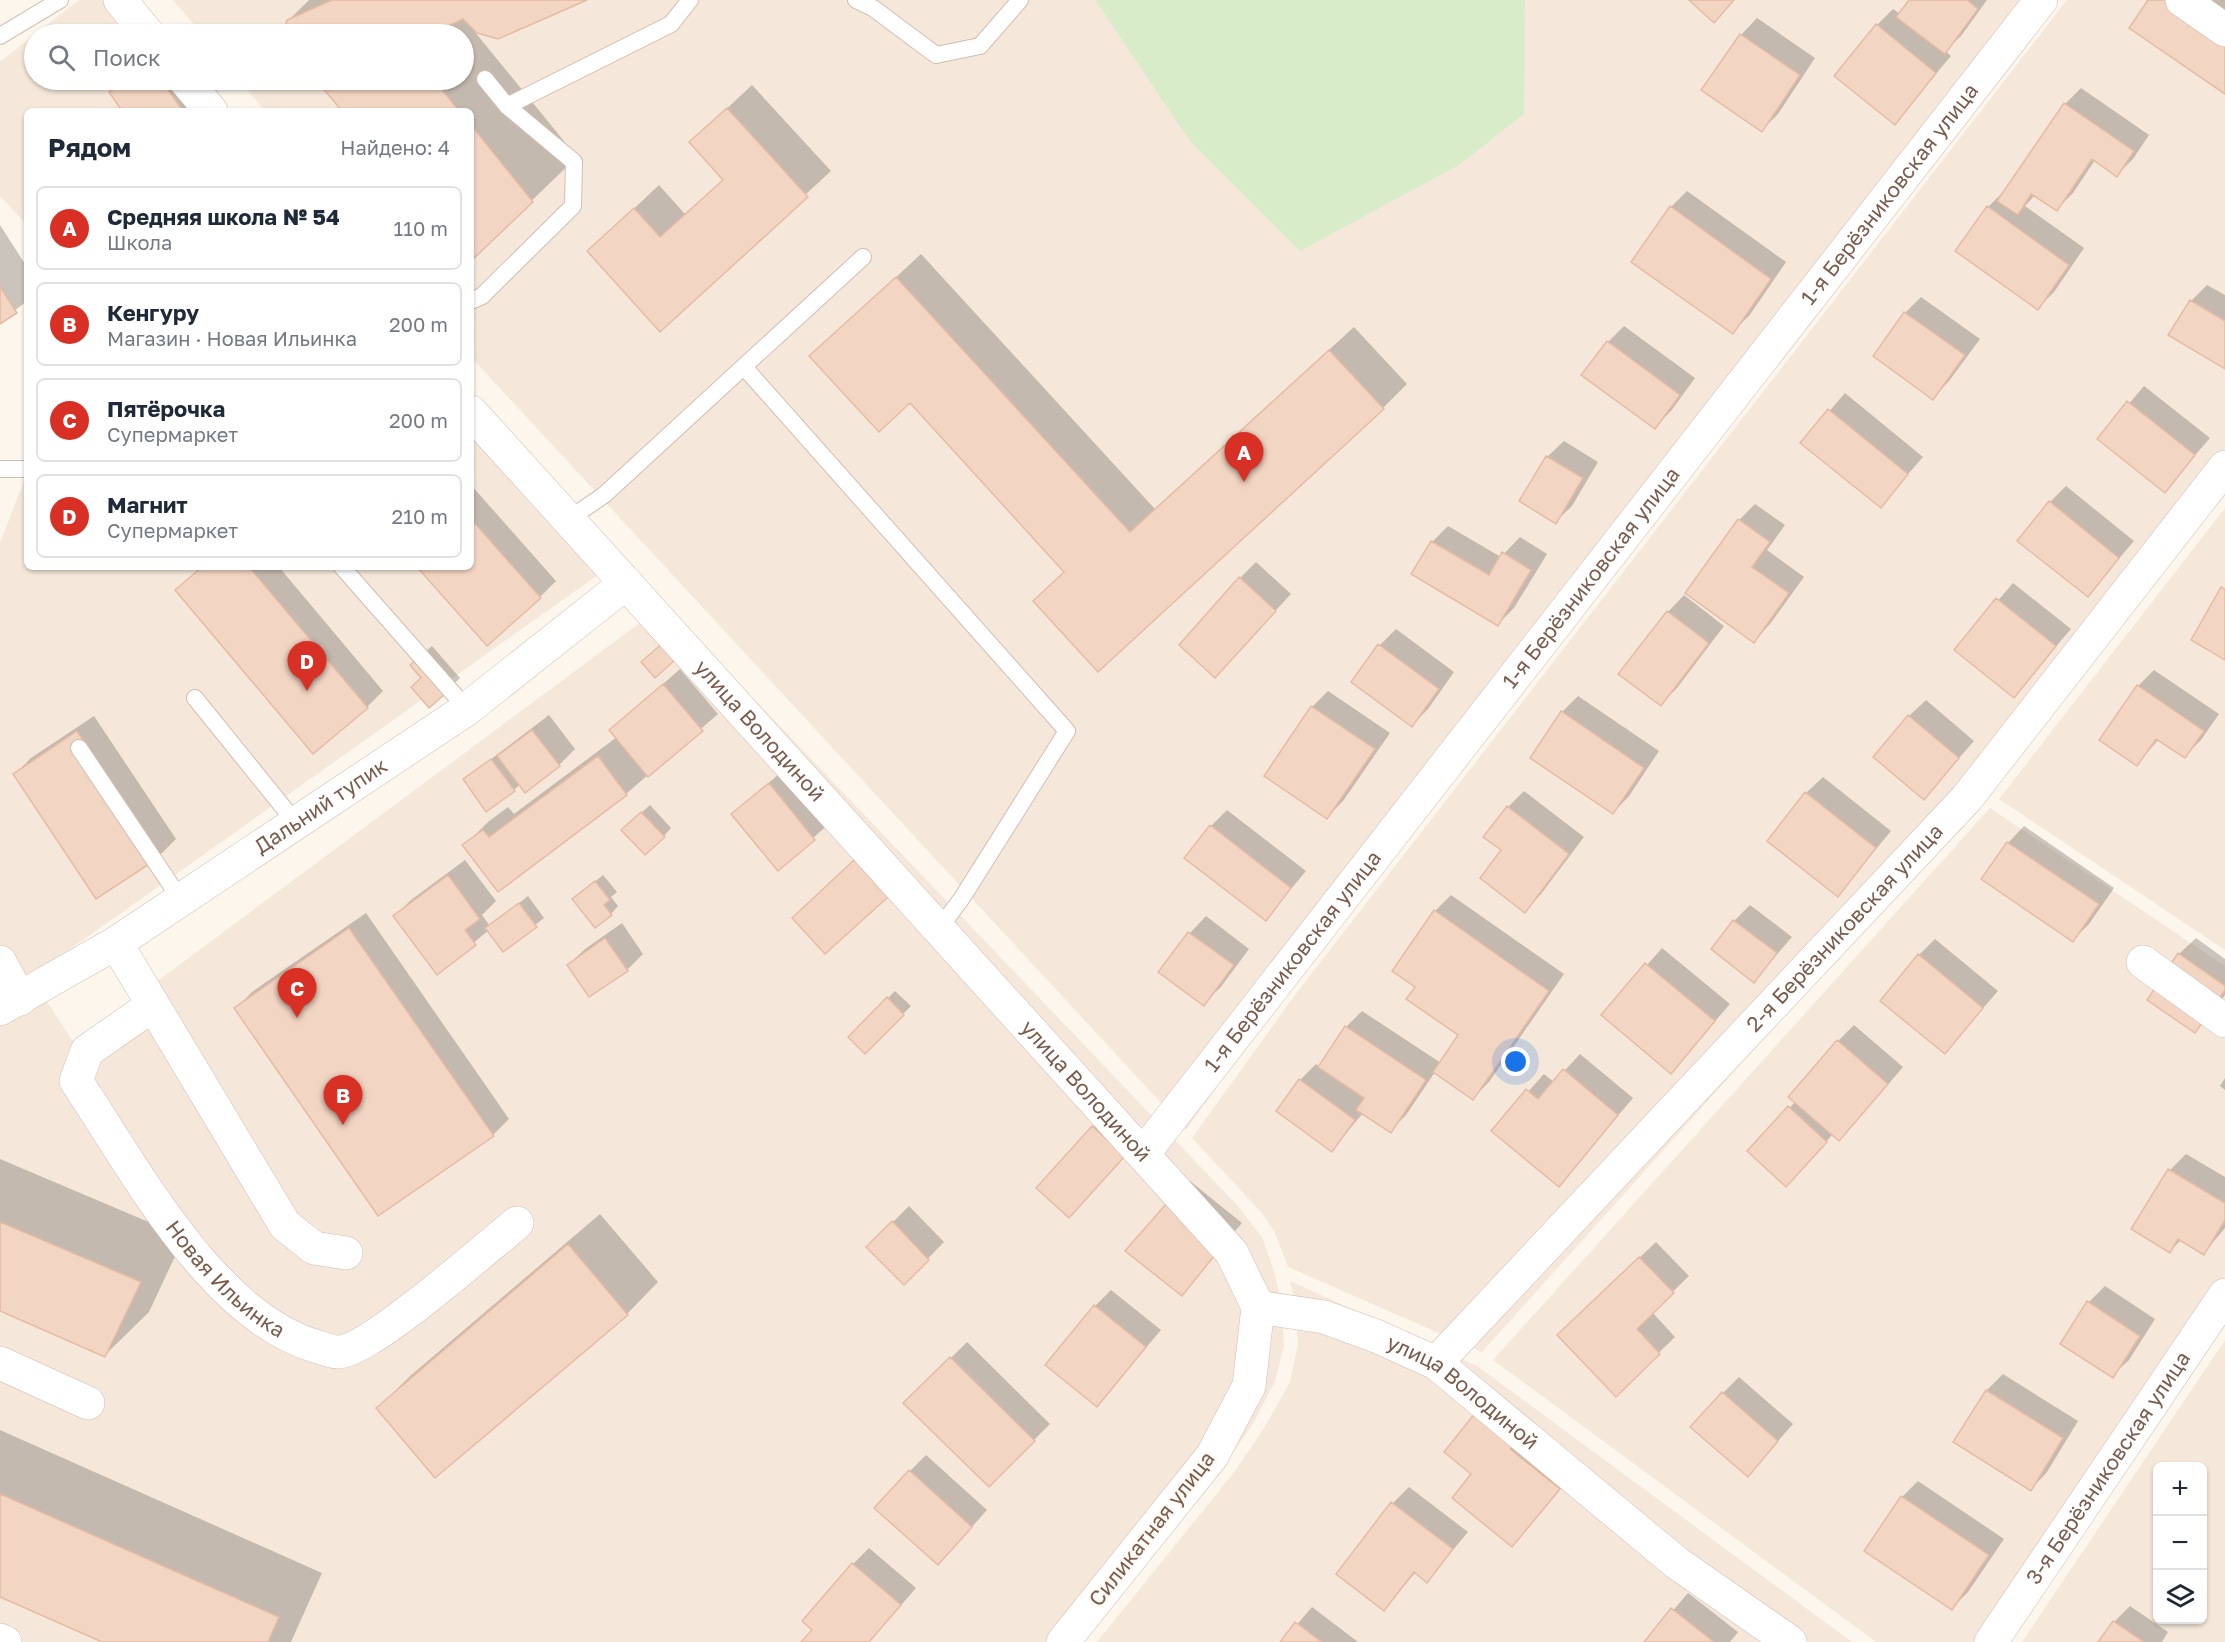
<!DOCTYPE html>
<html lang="ru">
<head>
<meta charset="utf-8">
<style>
	:root { --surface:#fff; --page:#f2f2f3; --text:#1f2937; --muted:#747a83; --line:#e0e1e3; --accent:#d93025 }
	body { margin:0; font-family:"Golos Text",sans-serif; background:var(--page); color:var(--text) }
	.controls { position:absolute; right:18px; bottom:18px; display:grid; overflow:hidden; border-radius:9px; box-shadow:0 2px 4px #0004 }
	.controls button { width:54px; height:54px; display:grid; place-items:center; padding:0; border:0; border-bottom:2px solid var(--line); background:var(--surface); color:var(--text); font:30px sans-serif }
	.you { position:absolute; left:1516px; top:1062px; width:21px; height:21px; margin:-15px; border:4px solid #fff; border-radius:50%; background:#1a73e8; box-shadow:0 0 0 9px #1a73e833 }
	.badge { display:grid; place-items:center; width:39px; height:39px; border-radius:50%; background:var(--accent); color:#fff; font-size:20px; font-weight:700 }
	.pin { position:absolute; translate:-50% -50px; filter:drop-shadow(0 2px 3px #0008) }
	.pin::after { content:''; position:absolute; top:32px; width:21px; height:18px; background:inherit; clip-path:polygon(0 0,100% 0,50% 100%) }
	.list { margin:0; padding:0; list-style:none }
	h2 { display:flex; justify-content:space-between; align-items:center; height:78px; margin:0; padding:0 24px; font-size:26px }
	h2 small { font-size:20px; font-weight:400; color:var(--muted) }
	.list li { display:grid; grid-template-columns:39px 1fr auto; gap:18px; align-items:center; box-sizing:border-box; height:84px; margin:0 12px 12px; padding:0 12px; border:2px solid var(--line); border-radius:9px }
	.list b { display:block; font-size:22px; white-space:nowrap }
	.list p { margin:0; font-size:20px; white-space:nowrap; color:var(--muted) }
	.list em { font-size:20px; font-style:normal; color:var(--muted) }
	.icon { flex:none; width:33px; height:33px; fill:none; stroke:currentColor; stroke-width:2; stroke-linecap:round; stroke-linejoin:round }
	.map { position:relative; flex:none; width:2225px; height:1642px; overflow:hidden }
	.search { position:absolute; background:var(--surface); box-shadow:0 2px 4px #0004; left:24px; top:24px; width:450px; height:66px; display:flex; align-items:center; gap:15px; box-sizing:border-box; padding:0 21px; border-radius:33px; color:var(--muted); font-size:22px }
	.panel { position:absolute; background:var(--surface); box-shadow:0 2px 4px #0004; left:24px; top:108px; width:450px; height:462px; border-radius:9px }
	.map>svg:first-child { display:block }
	.residential { fill:#f5e8da; fill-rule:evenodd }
	.green { fill:#d8ecc9 }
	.shadow { fill:#0003 }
	.building { fill:#f3d5c3; stroke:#e6bba3; stroke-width:1.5 }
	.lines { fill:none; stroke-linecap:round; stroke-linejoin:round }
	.service-casing { stroke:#d1beb0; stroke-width:18 }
	.minor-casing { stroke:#d1beb0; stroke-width:34 }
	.tertiary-casing { stroke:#d1beb0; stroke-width:34 }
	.service { stroke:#fff; stroke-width:16 }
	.minor { stroke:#fff; stroke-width:33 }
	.tertiary { stroke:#fff; stroke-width:33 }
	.labels { text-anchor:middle; stroke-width:4.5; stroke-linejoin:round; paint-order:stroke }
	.street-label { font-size:21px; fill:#7a5c4d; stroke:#fffaf3 }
</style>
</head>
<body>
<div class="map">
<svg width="2225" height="1642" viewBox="0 0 2225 1642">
	<rect width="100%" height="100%" fill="#fdf6ec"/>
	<path class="residential" d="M79,0H105L145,34H35Z
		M173,0H2055L1288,986L1186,1130L471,357V111H265L239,80H464V34H202Z
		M2067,0H2225V489L1982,796L1482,1352L1288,1267L1274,1231L1262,1213L1192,1138L1295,995Z
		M34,35V80H194L220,111H27V225L0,196V62Z
		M471,407L612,565L31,977L74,1043L664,605L1237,1205L1262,1237L1275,1274L1282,1309L1284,1346L1275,1381L1254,1422L1226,1463L1081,1642H0V543L27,473V567H471Z
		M2225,508V950L1999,799Z
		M1990,808L2225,966V1314L2003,1642H1876L1493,1360Z
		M1290,1281L1477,1366L1852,1642H1097L1235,1471L1264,1428L1290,1382L1298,1344L1295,1305Z
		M2225,1340V1642H2022ZM2158,1466H2202V1620H2158Z"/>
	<path class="green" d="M1095,0H1525L1524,114L1459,165L1300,251L1189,140Z"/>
	<path class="shadow" d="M309,0H583L498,37L474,31L577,157L471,259V111H343L318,80H464V34H284L288,21Z
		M1911,0H1987L1961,36L1945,51L1951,56L1894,123L1877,25L1893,9L1900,14Z
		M2150,0H2225V92Z
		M1757,18L1815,58L1778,114L1762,130L1741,35Z
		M124,80H188L211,111H124L111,92Z
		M752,85L831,171L660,329L589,251L659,185L685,214L724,179L691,142Z
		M2081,88L2149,135L2133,159L2117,175L2095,160L2073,193L2056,210L2035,195L2025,206L2084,248L2054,292L2038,308L1988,207L2004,191L2065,104Z
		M1687,191L1786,262L1749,316L1732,332L1671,207Z
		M0,225L27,267V301L0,322Z
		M921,254L1155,509L1354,327L1407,384L1383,408L1065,571L910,401L811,356Z
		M2207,285L2225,295V368L2170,335L2191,301Z
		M1921,297L1980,339L1949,381L1933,398L1905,313Z
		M1624,326L1695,378L1671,411L1655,427L1608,342Z
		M2144,386L2210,438L2164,491L2099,439Z
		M1845,393L1923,457L1880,506L1802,443Z
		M1564,441L1598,462L1572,506L1555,522L1547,457Z
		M471,485L556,581L540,597L419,567H471Z
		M2066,486L2134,541L2088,595L2050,502Z
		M1755,504L1785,525L1767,550L1804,577L1770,624L1754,641L1739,520Z
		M1448,526L1501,557L1520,537L1547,554L1514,608L1498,624L1413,573L1432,542Z
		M1256,562L1291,594L1231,659L1240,578Z
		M201,567H279L383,691L367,707L177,590Z
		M2013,583L2071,629L2013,696L1956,650Z
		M1684,595L1724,626L1677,688L1661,704L1620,673L1668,612Z
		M1396,629L1454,672L1428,709L1412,725L1380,645Z
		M432,646L460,678L452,686L419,657Z
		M680,669L718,714L626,794L464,846L488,822L508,807L514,814L617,737L611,730Z
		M2154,670L2219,714L2201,740L2185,756L2159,739L2137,764L2138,686Z
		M1328,691L1390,733L1343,801L1327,817L1312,707Z
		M1578,696L1659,751L1629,796L1613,813L1562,712Z
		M1926,700L1974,741L1924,798L1909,716Z
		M549,715L575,749L559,765L520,784L514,790L465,779Z
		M94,716L176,839L159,856L15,774L31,758Z
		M786,768L830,823L778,869L733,814Z
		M1823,777L1891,831L1838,895L1806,793Z
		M1524,791L1584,837L1541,894L1525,911L1503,850L1508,807Z
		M650,805L671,828L664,836L631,822Z
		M1227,810L1306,871L1266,919L1211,826Z
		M2024,826L2114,888L2089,924L2073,940L1983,879L2008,843Z
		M465,860L496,901L482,915L490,926L528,896L544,918L504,950L489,930L437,973L395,916L411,900Z
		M603,875L617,892L611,897L618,906L611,914L574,899Z
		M1451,895L1564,974L1489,1082L1473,1098L1435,1072L1406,1115L1390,1131L1363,1113L1332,1150L1300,1080L1316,1064L1320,1067L1346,1027L1362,1011L1441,1063L1460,1035L1417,987L1435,911Z
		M1750,905L1792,937L1754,981L1734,921Z
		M366,913L509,1119L493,1135L236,1008L252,992Z
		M1206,916L1249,949L1220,988L1203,1004L1160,972L1190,933Z
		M622,923L643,954L627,970L568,965L585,949Z
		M2196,938L2225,959V995L2195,1031L2179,954Z
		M1935,939L1998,991L1945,1052L1919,955Z
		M1662,948L1730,1004L1671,1072L1603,1015Z
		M895,991L911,1006L865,1052L850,1036Z
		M1854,1025L1903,1067L1855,1123L1839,1139L1833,1134L1802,1169L1749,1151L1795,1102L1838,1041Z
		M1580,1054L1633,1098L1559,1185L1493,1131L1544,1074L1554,1082Z
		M2225,1078V1090L2220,1086Z
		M1109,1111L1140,1139L1038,1188L1093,1127Z
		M2186,1154L2225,1177V1228L2204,1253L2182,1239L2170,1251L2134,1229L2170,1170Z
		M0,1159L184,1237L149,1312L104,1356L0,1309Z
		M1190,1181L1242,1223L1182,1294L1174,1197Z
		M909,1206L944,1242L904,1283L868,1247Z
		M600,1214L658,1282L627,1314L378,1408L409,1377Z
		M1656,1242L1689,1276L1652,1312L1675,1337L1616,1394L1575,1319Z
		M2105,1286L2155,1319L2129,1360L2112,1376L2089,1302Z
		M1111,1290L1161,1330L1097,1405L1095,1306Z
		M967,1342L1050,1424L989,1485L906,1403Z
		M2003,1374L2078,1421L2047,1472L2031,1489L1955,1442L1987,1390Z
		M1739,1377L1793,1424L1748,1475L1723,1393Z
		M1497,1392L1534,1422L1525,1432L1575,1472L1512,1545L1474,1474L1481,1408Z
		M0,1430L322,1573L291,1642H106L0,1595Z
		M926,1455L987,1510L954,1547L910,1471Z
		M1918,1481L2004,1539L1968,1592L1952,1608L1902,1497Z
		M1409,1487L1468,1532L1427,1581L1416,1572L1384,1609L1338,1574L1393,1503Z
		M869,1548L916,1588L869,1642H803L814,1630L853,1564Z
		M1688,1593L1738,1632L1730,1642H1646Z
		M2130,1606L2168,1632L2162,1642H2100L2114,1622Z
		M1312,1607L1358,1642H1282Z"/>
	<path class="building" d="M332,0H587L498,39L477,33L463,19L431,34H283L287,20Z
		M1689,0H1734L1714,23Z
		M1909,0H1967L1978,9L1945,54L1896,17Z
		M2148,0H2191L2225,23V94L2129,28Z
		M1876,24L1936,73L1895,125L1834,76Z
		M1740,34L1800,75L1762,132L1701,90Z
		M127,80H161L183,111H122L109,92Z
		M316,80H434L459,111H342Z
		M2064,103L2134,151L2117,177L2092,159L2057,211L2031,194L2018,215L1997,201Z
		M727,108L808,197L660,332L587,251L634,208L660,237L723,180L689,142Z
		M471,125L533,202L471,261Z
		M1670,206L1771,279L1733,334L1631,262Z
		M1987,206L2069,265L2038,310L1955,251Z
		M896,277L1130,532L1329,350L1384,409L1098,672L1033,601L1064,572L910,403L879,432L809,356Z
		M0,287L17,313L0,324Z
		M2190,300L2225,321V369L2168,335Z
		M1904,312L1965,355L1933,400L1873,356Z
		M1607,341L1680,395L1655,429L1581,375Z
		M2127,401L2195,455L2165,493L2097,439Z
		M1828,409L1908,474L1881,508L1800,443Z
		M1546,456L1583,478L1556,524L1519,501Z
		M2049,501L2119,558L2088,597L2017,541Z
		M471,519L541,598L487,646L417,567H471Z
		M1738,519L1770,542L1752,567L1789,593L1754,643L1685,593Z
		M1431,541L1489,575L1502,552L1531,570L1498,626L1411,574Z
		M202,567H249L368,708L313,754L175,590Z
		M1239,577L1276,611L1215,678L1179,645Z
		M2221,587L2225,589V660L2191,640Z
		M1996,598L2056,646L2014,698L1954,650Z
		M1667,611L1709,643L1661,706L1618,674Z
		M672,635L685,651L655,678L641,662Z
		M1378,644L1439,689L1412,727L1351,682Z
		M424,653L453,687L429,708L411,687L421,678L410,665Z
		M663,684L703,731L648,777L609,730Z
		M2137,685L2204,731L2185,758L2156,739L2137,766L2099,740Z
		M1311,706L1375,749L1327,819L1264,776Z
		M1561,711L1644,768L1613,814L1530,758Z
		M1908,715L1959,758L1924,800L1873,757Z
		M532,730L560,766L525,793L497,756Z
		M77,731L160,857L96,899L13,774Z
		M598,756L627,795L498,892L462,845L483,830L489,837Z
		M491,759L515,791L486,812L463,779Z
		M769,783L815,840L778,871L731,814Z
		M1805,792L1876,848L1838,897L1767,841Z
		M1507,806L1569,854L1525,913L1480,878L1501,850L1483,837Z
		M641,812L665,837L645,855L621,830Z
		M1210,825L1291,888L1266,921L1184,858Z
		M2007,842L2099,904L2073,942L1981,879Z
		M854,860L888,897L825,954L792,918Z
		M448,875L480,919L465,930L476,945L437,975L393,916Z
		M595,881L610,900L604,905L612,915L595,928L572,899Z
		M519,903L537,927L503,952L485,928Z
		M1434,910L1549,991L1473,1100L1433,1072L1458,1035L1406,999L1415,987L1392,971Z
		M1733,920L1777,953L1754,983L1711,949Z
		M349,928L494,1136L378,1216L234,1008Z
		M1188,932L1234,965L1204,1006L1158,972Z
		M605,938L628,971L589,997L567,965Z
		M2178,953L2225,986V990L2195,1033L2147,1000Z
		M1918,954L1983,1008L1945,1054L1880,1001Z
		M1645,963L1715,1021L1671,1074L1601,1015Z
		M887,997L904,1015L865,1054L848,1037Z
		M1345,1026L1426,1080L1391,1133L1356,1110L1364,1098L1318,1067Z
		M1837,1040L1888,1084L1839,1141L1788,1097Z
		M1563,1069L1618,1115L1559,1187L1491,1131L1526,1089L1538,1099Z
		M1299,1079L1355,1120L1332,1152L1276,1111Z
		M1788,1106L1827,1142L1786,1187L1747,1151Z
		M1092,1126L1125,1156L1069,1218L1036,1188Z
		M2168,1169L2225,1203V1220L2204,1255L2178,1239L2170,1253L2131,1229Z
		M1173,1196L1227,1240L1182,1296L1125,1251Z
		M892,1221L929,1260L904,1285L866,1247Z
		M0,1222L141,1282L105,1357L0,1311Z
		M568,1244L628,1315L435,1478L376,1408Z
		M1639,1257L1674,1293L1637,1329L1660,1354L1616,1397L1557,1335Z
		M2087,1301L2140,1336L2113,1378L2060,1344Z
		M1094,1305L1146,1347L1097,1407L1045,1365Z
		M950,1357L1035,1441L989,1487L903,1403Z
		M1986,1390L2063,1438L2031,1491L1953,1442Z
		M1722,1392L1778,1441L1748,1477L1690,1427Z
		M1480,1407L1519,1439L1510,1449L1560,1489L1512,1547L1452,1498L1471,1474L1444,1452Z
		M909,1470L972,1527L938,1565L874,1508Z
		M0,1494L279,1617L268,1642H102L0,1597Z
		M1901,1496L1989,1555L1952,1610L1864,1551Z
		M1391,1502L1453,1549L1427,1583L1414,1572L1384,1611L1336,1574Z
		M852,1563L901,1605L869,1642H801L812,1630L802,1621Z
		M1671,1608L1714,1642H1644Z
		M2113,1621L2144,1642H2098Z
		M1295,1622L1322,1642H1280Z"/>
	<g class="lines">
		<g class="service-casing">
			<path id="service" d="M856,0L873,8L936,55L980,46L1020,0
				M0,36L60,0
				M507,106L671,24L690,0
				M471,301L482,296L573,206L574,162L507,106L485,79
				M744,367L1067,731L962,898L939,929
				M0,469H27
				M569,519L604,495L863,257
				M342,567L467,709
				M195,698L296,823
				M79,748L181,900"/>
		</g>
		<g class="minor-casing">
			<g id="minor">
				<path d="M2182,0L2225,30"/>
				<path d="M116,943L285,1225L314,1248L346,1253"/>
				<path d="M0,962L20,999"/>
				<path d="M2143,962L2225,1021"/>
				<path id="s1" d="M153,1005L87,1051L76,1081C134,1167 211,1315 315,1346C322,1348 331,1352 337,1352C368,1353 487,1247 517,1223"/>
				<path id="s2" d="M0,1009L116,943L467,709L626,583"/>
				<path id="s3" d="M1143,1154L2041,0"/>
				<path id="s4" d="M1258,1307L1324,1317L1376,1336L1436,1363L1677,1563L1790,1642"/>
				<path d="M0,1363L88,1403"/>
				<path id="s5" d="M1436,1363L1967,798L2225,467"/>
				<path d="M0,1640L5,1642"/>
				<path id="s6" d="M1991,1642L2225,1295"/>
			</g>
		</g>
		<g class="tertiary-casing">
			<g id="tertiary">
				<path d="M120,0L148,34"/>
				<path d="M185,80L211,111"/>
				<path id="s7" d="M471,412L1232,1253L1258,1307L1249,1386L1212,1456L1063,1642"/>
			</g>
		</g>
		<use href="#service" class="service"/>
		<use href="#minor" class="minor"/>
		<use href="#tertiary" class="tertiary"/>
	</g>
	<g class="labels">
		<g class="street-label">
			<text dy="7" stroke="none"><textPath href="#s3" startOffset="1216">1-я Берёзниковская улица</textPath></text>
			<text dy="7" stroke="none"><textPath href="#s3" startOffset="730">1-я Берёзниковская улица</textPath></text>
			<text dy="7" stroke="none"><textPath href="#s7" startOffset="430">улица Володиной</textPath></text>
			<text dy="7" stroke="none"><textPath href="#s2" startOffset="380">Дальний тупик</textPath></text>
			<text dy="7" stroke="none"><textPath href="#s5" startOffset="597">2-я Берёзниковская улица</textPath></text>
			<text dy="7" stroke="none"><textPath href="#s3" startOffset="244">1-я Берёзниковская улица</textPath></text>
			<text dy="7" stroke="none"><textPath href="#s7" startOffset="916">улица Володиной</textPath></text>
			<text dy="7" stroke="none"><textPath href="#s1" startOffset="362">Новая Ильинка</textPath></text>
			<text dy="7" stroke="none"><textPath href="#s4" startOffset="226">улица Володиной</textPath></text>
			<text dy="7" stroke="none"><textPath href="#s6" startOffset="210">3-я Берёзниковская улица</textPath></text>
			<text transform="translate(1152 1529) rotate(-52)" y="7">Силикатная улица</text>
		</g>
	</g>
</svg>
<div class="controls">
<button>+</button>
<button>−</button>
<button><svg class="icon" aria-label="layers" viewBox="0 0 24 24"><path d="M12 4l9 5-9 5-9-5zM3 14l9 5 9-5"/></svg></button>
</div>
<div class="you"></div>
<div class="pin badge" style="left:1244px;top:482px">A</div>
<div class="pin badge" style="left:343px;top:1125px">B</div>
<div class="pin badge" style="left:297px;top:1018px">C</div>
<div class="pin badge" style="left:307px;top:691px">D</div>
<div class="search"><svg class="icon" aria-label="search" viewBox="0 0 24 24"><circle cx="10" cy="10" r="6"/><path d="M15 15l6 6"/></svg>Поиск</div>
<section class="panel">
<h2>Рядом<small>Найдено: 4</small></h2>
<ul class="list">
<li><span class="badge">A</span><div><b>Средняя школа № 54</b><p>Школа</p></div><em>110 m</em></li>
<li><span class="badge">B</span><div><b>Кенгуру</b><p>Магазин · Новая Ильинка</p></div><em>200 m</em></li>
<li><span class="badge">C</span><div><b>Пятёрочка</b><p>Супермаркет</p></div><em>200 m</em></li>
<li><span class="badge">D</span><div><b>Магнит</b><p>Супермаркет</p></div><em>210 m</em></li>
</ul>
</section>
</div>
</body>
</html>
